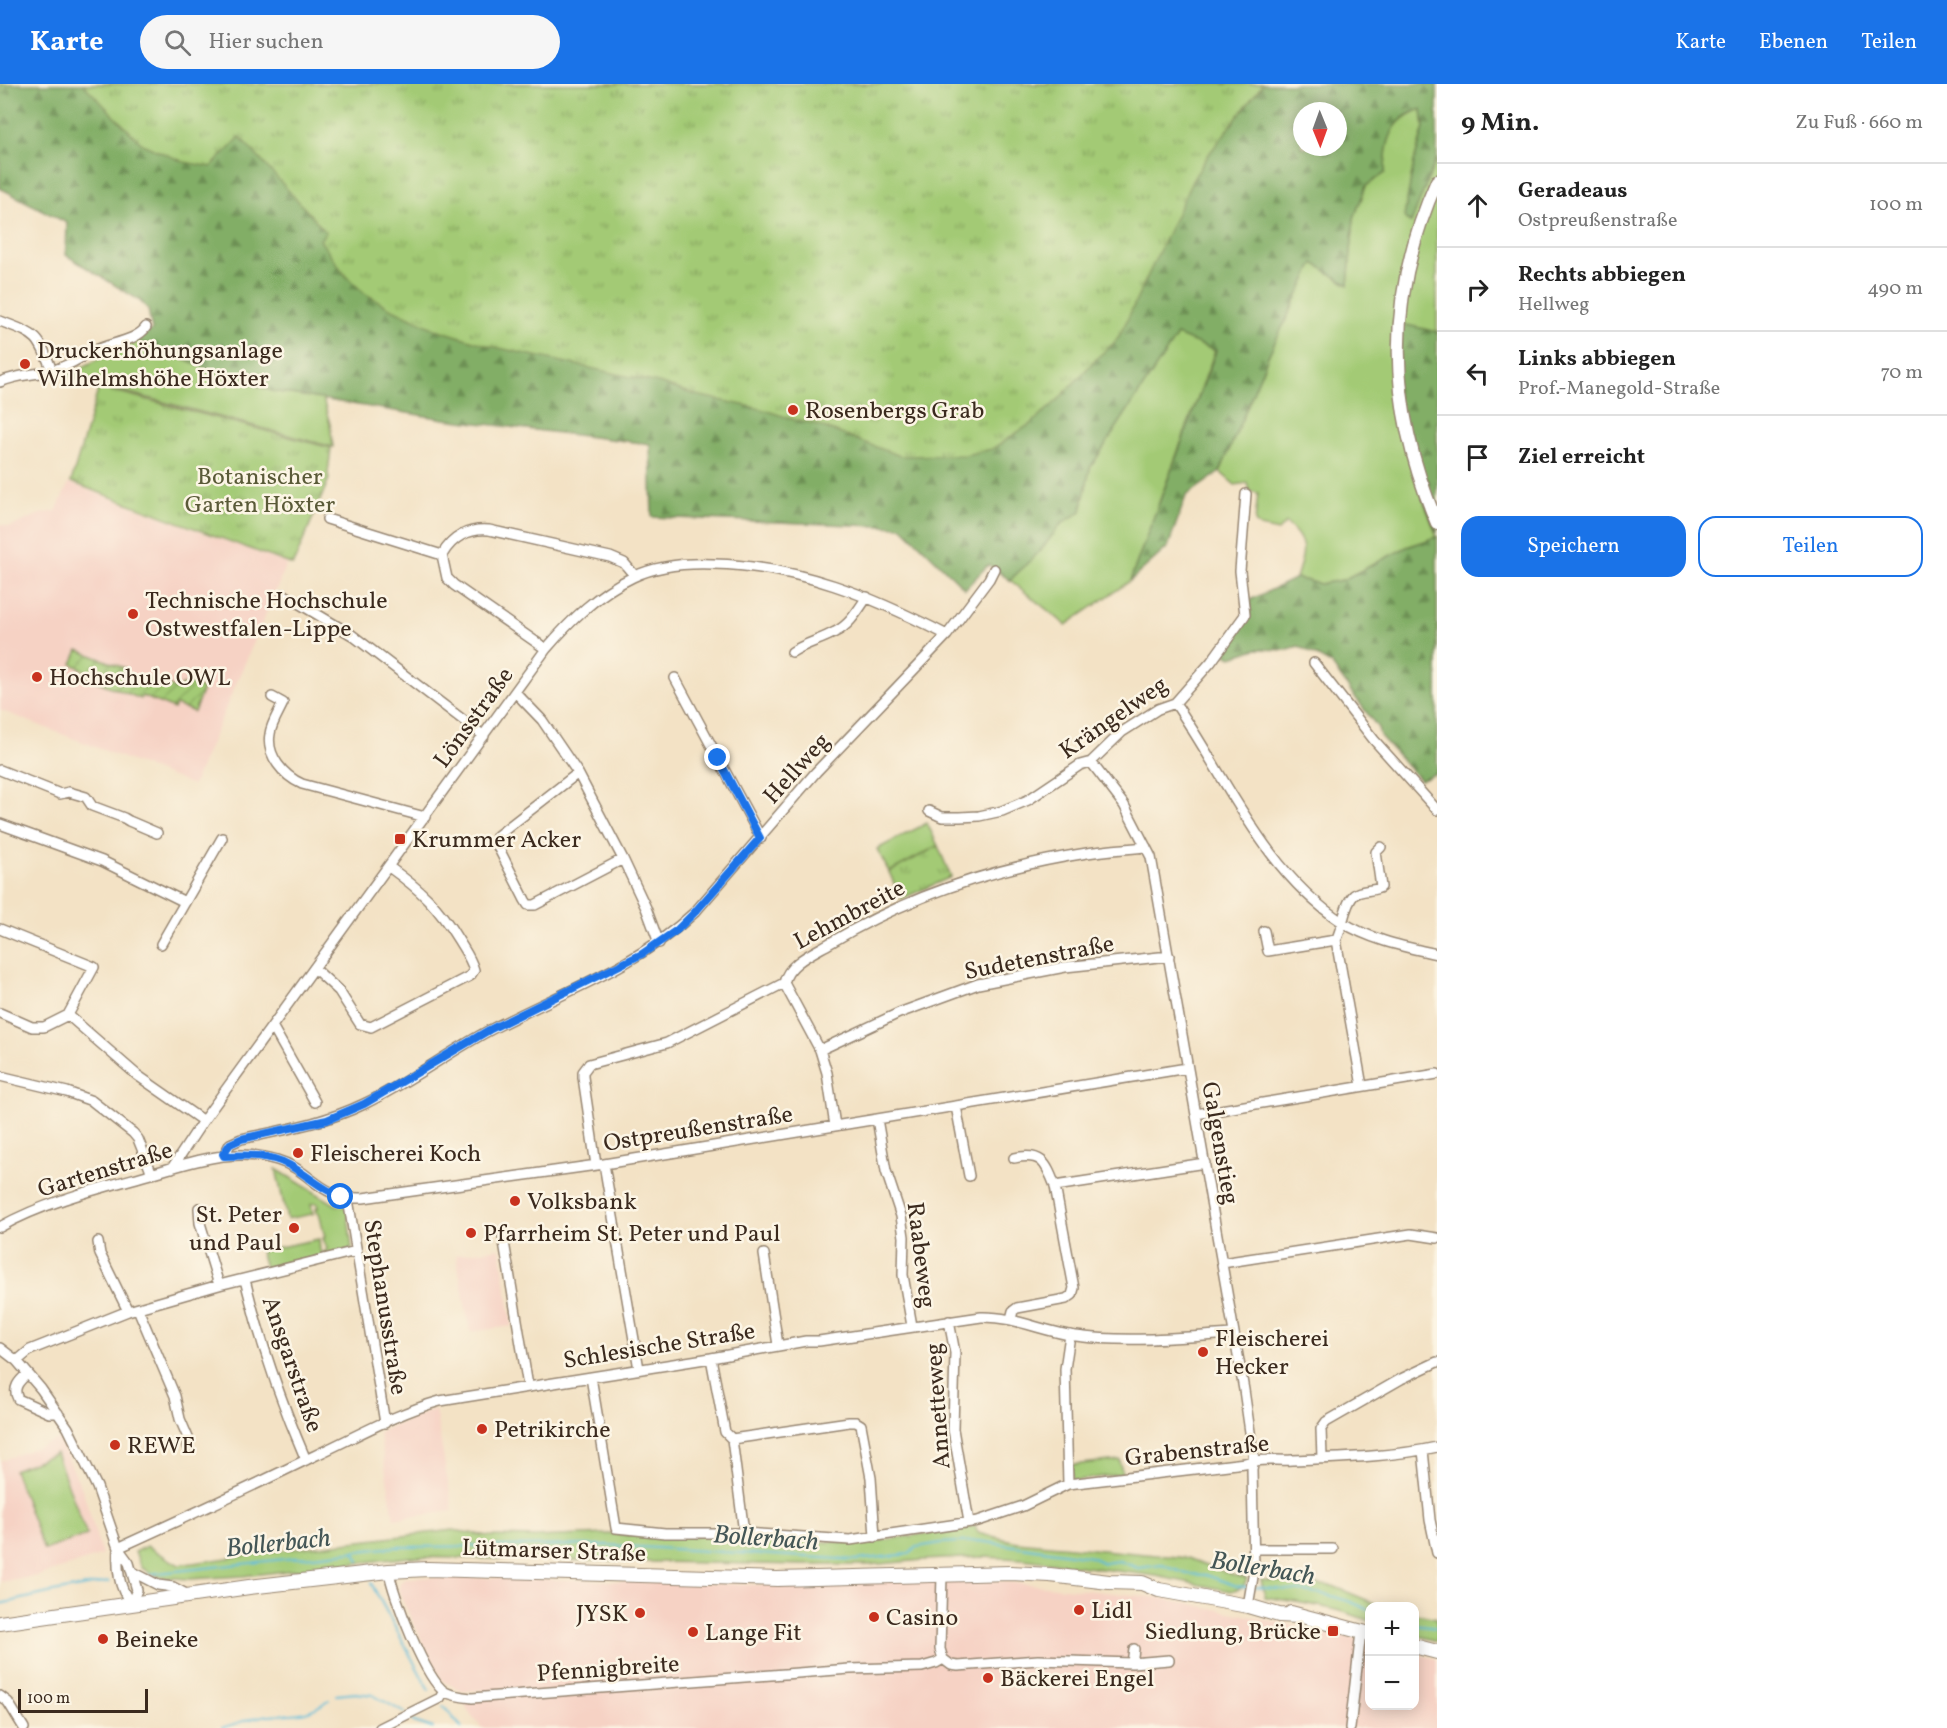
<!DOCTYPE html>
<html lang="de">
<head>
<meta charset="utf-8">
<style>
	:root { --surface:#fff; --page:#f6f6f6; --text:#222; --muted:#767676; --line:#e0e0e0; --accent:#1a73e8 }
	body { margin:0; font-family:Vollkorn,serif; background:var(--page); color:var(--text) }
	.controls { position:absolute; right:18px; bottom:18px; display:grid; overflow:hidden; border-radius:12px; box-shadow:0 3px 15px #0003 }
	.controls button { width:54px; height:54px; display:grid; place-items:center; padding:0; border:0; border-bottom:2px solid var(--line); background:var(--surface); color:var(--text); font:30px sans-serif }
	.compass { position:absolute; left:1293px; top:18px; width:54px; height:54px; border-radius:50%; background:var(--surface); box-shadow:0 3px 15px #0003; rotate:179deg }
	.scale { position:absolute; left:18px; bottom:15px; width:130px; box-sizing:border-box; padding-left:6px; border:3px solid #3b2a1e; border-top:0; font-size:16px; line-height:21px; white-space:nowrap; color:#3b2a1e; -webkit-text-stroke:4px #fcf5e5; paint-order:stroke }
	.stop { position:absolute; width:18px; height:18px; margin:-14px; border:4px solid #1a73e8; border-radius:50%; background:#fff }
	.stop.end { background:#1a73e8; border-color:#fff; box-shadow:0 2px 6px #0008 }
	.list { margin:0; padding:0; list-style:none }
	h2 { display:flex; justify-content:space-between; align-items:center; height:78px; margin:0; padding:0 24px; font-size:26px }
	h2 small { font-size:20px; font-weight:400; color:var(--muted) }
	.list li { display:grid; grid-template-columns:39px 1fr auto; gap:18px; align-items:center; box-sizing:border-box; height:84px; padding:0 24px; border-top:2px solid var(--line) }
	.list b { display:block; font-size:22px; white-space:nowrap }
	.list p { margin:0; font-size:20px; white-space:nowrap; color:var(--muted) }
	.list em { font-size:20px; font-style:normal; color:var(--muted) }
	.actions { display:flex; gap:12px; padding:18px 24px }
	.actions a { flex:1; padding:14px 0; border:2px solid var(--accent); border-radius:18px; text-align:center; font-size:21px; color:var(--accent) }
	.actions .main { background:var(--accent); color:#fff }
	.icon { flex:none; width:33px; height:33px; fill:none; stroke:currentColor; stroke-width:2; stroke-linecap:round; stroke-linejoin:round }
	.map { position:relative; flex:none; width:1437px; height:1644px; overflow:hidden }
	header { display:flex; align-items:center; gap:36px; box-sizing:border-box; height:84px; padding:0 30px; background:var(--accent); color:#fff }
	header strong { font-size:28px }
	nav { display:flex; gap:33px; margin-inline-start:auto; font-size:21px }
	.search { width:420px; height:54px; background:var(--page); display:flex; align-items:center; gap:15px; box-sizing:border-box; padding:0 21px; border-radius:33px; color:var(--muted); font-size:22px }
	main { display:flex }
	aside { flex:1; background:var(--surface) }
	.map>svg:first-child { display:block }
	.built { fill:#f6d2c4 }
	.grass { fill:#a3ca75; stroke:#6f7a4a; stroke-width:1.5 }
	.forest { fill:url(#forest-firs); stroke:#5e6c42; stroke-width:1.5; fill-rule:evenodd }
	.park { fill:url(#park-tufts); stroke:#6f7a4a; stroke-width:1.5 }
	.garden { fill:url(#garden-furrows); stroke:#6f7a4a; stroke-width:1.5 }
	.lines { fill:none; stroke-linecap:round; stroke-linejoin:round }
	.stream { stroke:#5abbd8; stroke-width:2 }
	.minor-casing { stroke:#978672; stroke-width:12 }
	.tertiary-casing { stroke:#978672; stroke-width:15 }
	.secondary-casing { stroke:#978672; stroke-width:16 }
	.minor { stroke:#fff; stroke-width:9 }
	.tertiary { stroke:#fff; stroke-width:12 }
	.secondary { stroke:#fff; stroke-width:14 }
	.route { stroke:#1a73e8; stroke-width:8 }
	.poi-dot { fill:#c8321e; stroke:#fcf5e5; stroke-width:2 }
	.labels { text-anchor:middle; stroke-width:5; stroke-linejoin:round; paint-order:stroke }
	.poi-label { font-size:24px; fill:#3b2a1e; stroke:#fcf5e5; text-anchor:start }
	.park-label { font-size:24px; fill:#5a5a38; stroke:#fcf5e5 }
	.street-label { font-size:24px; fill:#3b2a1e; stroke:#fcf5e5 }
	.water-label { font-size:26px; font-style:italic; fill:#445656; stroke:#fcf5e5 }
</style>
</head>
<body>
<header>
<strong>Karte</strong>
<div class="search"><svg class="icon" aria-label="search" viewBox="0 0 24 24"><circle cx="10" cy="10" r="6"/><path d="M15 15l6 6"/></svg>Hier suchen</div>
<nav><a>Karte</a><a>Ebenen</a><a>Teilen</a></nav>
</header>
<main>
<div class="map">
<svg width="1437" height="1644" viewBox="0 0 1437 1644">
	<defs>
		<pattern id="forest-firs" width="22" height="20" patternUnits="userSpaceOnUse" patternTransform="scale(1.5)"><rect width="22" height="20" fill="#82ae66"/><path d="M5 1l3.5 6h-7zM16 11l3.5 6h-7z" fill="#6c8e53"/></pattern>
		<pattern id="park-tufts" width="24" height="20" patternUnits="userSpaceOnUse" patternTransform="scale(1.5)"><rect width="24" height="20" fill="#a3ca75"/><path d="M3 7l-1-3M5 7V3M7 7l1-3M15 17l-1-3M17 17v-4M19 17l1-3" fill="none" stroke="#86a45f"/></pattern>
		<pattern id="garden-furrows" width="10" height="10" patternUnits="userSpaceOnUse" patternTransform="scale(1.5)"><rect width="10" height="10" fill="#a3ca75"/><path d="M-1 1l2-2M0 10L10 0M9 11l2-2" fill="none" stroke="#86a45f"/></pattern>
	</defs>
	<rect width="100%" height="100%" fill="#fcf5e5"/>
	<filter id="ink" filterUnits="userSpaceOnUse"><feTurbulence type="fractalNoise" baseFrequency=".0167" numOctaves="2"/><feDisplacementMap in="SourceGraphic" scale="12" xChannelSelector="R" yChannelSelector="G"/><feConvolveMatrix kernelMatrix="1 2 1 2 8 2 1 2 1" color-interpolation-filters="sRGB"/></filter>
	<filter id="wash" filterUnits="userSpaceOnUse"><feTurbulence type="fractalNoise" baseFrequency=".008" numOctaves="4" result="noise"/><feDisplacementMap in="SourceGraphic" scale="24" xChannelSelector="R" yChannelSelector="G"/><feGaussianBlur stdDeviation="1.35" result="paint"/><feColorMatrix in="noise" values="0 0 0 0 0 0 0 0 0 0 0 0 0 0 0 0 0 1.4 0 .05"/><feComposite in="paint" operator="in"/></filter>
	<g filter="url(#wash)">
		<rect width="100%" height="100%" fill="#f3e2c5"/>
		<path class="built" d="M69,399L287,480L193,701L0,626V440L10,443L40,430L56,427Z
			M500,1164L512,1242L470,1248L456,1171Z
			M435,1325L453,1427L394,1435L379,1348Z
			M59,1355L83,1407L102,1471L38,1492L0,1498V1377Z
			M457,1493L770,1501L968,1494L1162,1514L1369,1557L1370,1622H1414L1415,1569L1437,1575V1644H482L468,1627L464,1616L484,1614V1606L464,1607L442,1597L402,1516L399,1504L400,1499L405,1494Z"/>
		<path class="grass" d="M1422,25L1424,43L1414,78L1411,138L1437,73V248L1395,239L1422,412L1437,453L1407,463L1343,496L1320,500L1296,494C1304,468 1309,458 1286,439L1278,447L1260,443L1255,438L1258,409L1249,407L1247,399L1235,401L1220,388L1269,270L1314,178L1348,200L1354,134L1366,102L1385,89C1385,58 1390,35 1422,25Z
			M1177,250L1215,267L1130,497L1066,541L1010,496L1041,466L1060,441L1081,427L1090,384Z
			M136,256L204,283L272,307L323,315L330,340L333,363L65,292Z
			M927,739L938,762L889,788L877,765Z
			M276,1085L336,1121L347,1123L352,1165L266,1186L260,1167L319,1155L320,1167L324,1169L327,1165L323,1154L325,1153L319,1129H317L316,1124H318L317,1119L311,1120L313,1130L287,1135Z
			M56,1369L87,1451L44,1466L14,1386Z
			M1120,1376L1122,1390L1072,1397L1071,1381Z
			M975,1442L978,1449L1017,1458L1188,1474L1235,1492L1247,1494C1245,1503 1240,1505 1231,1507L1156,1492L1023,1475L983,1473L924,1476L868,1481H804L410,1473L243,1492L189,1495L159,1493L142,1484L135,1468L147,1462L179,1481L276,1467L453,1446L488,1452L535,1453L607,1450L740,1453L820,1458L878,1457Z
			M1261,1496L1333,1502L1381,1522H1370L1369,1537C1337,1523 1300,1519 1265,1513Z
			M1415,1530L1437,1534V1557L1415,1551Z"/>
		<path class="forest" d="M0,0H1437V73L1411,139L1404,133L1414,78L1424,44L1422,25C1391,32 1385,60 1385,89L1366,102L1354,134L1348,201L1314,179L1269,270L1220,388L1186,412L1168,463L1130,497L1216,267L1177,251L1090,384L1081,427L1060,441L1041,466L1010,496L988,481L965,505L902,443L652,433L650,360L444,335L272,307L204,283L136,256L152,246L148,225L139,216L66,171L67,139L0,104ZM1302,27H1338V63H1302Z
			M1394,238L1437,248V449C1422,412 1405,374 1400,335C1395,303 1395,271 1394,238Z
			M1437,453V689L1420,696L1380,652L1378,644L1331,580L1299,562L1285,566L1256,565L1232,573L1223,569L1249,533L1250,516L1296,494L1320,500L1343,496L1407,463Z"/>
		<path class="park" d="M83,0H1263L1209,70L1193,95L1121,249L1114,259L1098,273L1058,316L1032,339L992,365L965,371L900,372L812,339L795,336L761,325L696,311L658,299L490,262L435,245L388,223L364,209L345,191L320,156L326,148L240,53L211,83L184,78L142,60Z
			M99,303L331,364L328,389L329,395L293,481L71,398Z
			M938,762L951,793L901,815L889,788Z"/>
		<path class="garden" d="M78,566L127,585L125,590L144,598L147,593L179,606L181,601L185,602L187,598L203,605L194,628L176,621L174,625L142,612L141,615L88,594L89,589L72,580Z"/>
		<g class="lines">
			<path class="stream" d="M354,1467L359,1477
				M149,1490L395,1463L607,1461L857,1476L908,1470L917,1463L941,1459L979,1457L1091,1473L1104,1479L1119,1477L1138,1484L1162,1481L1187,1490L1206,1491L1237,1502L1248,1503
				M371,1499L429,1606
				M1253,1503C1293,1507 1334,1506 1370,1527
				M0,1520L53,1508L109,1498
				M1414,1541L1437,1544
				M336,1611L356,1609L373,1611L405,1629
				M443,1622L462,1644
				M409,1634L414,1638L433,1644
				M222,1644C233,1640 259,1632 269,1631C297,1629 304,1633 329,1616"/>
		</g>
	</g>
	<g filter="url(#ink)">
		<g class="lines">
			<g class="minor-casing">
				<path id="minor" d="M0,237C36,251 38,249 52,287
					M0,298C18,290 36,291 54,286C72,281 81,272 96,266C110,259 137,257 146,243
					M327,435L442,471
					M283,510L352,551L484,652
					M546,565L454,501L447,494L442,471C452,453 469,444 489,446L610,473L624,479L635,492
					M792,568C806,559 821,556 835,548C850,541 858,526 867,513
					M1314,579L1374,656L1437,726
					M675,594L761,754
					M515,608L542,636L578,689L623,775L646,824L659,859
					M272,613L283,619C279,628 271,640 270,650C266,672 284,692 302,700L425,733
					M1175,619C1227,694 1263,786 1342,838C1370,856 1406,863 1437,870
					M1091,678L1124,721L1151,773L1244,1306L1254,1376L1252,1385L1254,1487L1248,1522
					M0,686L60,710L69,708L86,713L92,722L124,734L129,737L157,749
					M578,689L497,752V761L525,816L528,821H535L623,775
					M929,727L942,733H960L979,732L1002,727L1028,716L1080,681L1091,678L1122,648L1158,625L1175,619L1211,578L1245,531L1240,487L1246,410
					M0,740L102,777L185,818
					M0,845L94,883L68,931
					M1264,847L1268,867L1336,856C1343,844 1344,820 1354,811C1361,805 1373,808 1381,803L1376,768L1381,763
					M1336,856L1362,1002
					M161,860L222,754
					M314,884L339,907L360,940L371,943L470,892L474,886C471,875 465,867 459,857C438,822 421,806 389,783
					M784,899L820,966L827,989L835,1042
					M0,929L32,943H44L68,931L137,991L203,1037
					M272,942L315,1018
					M820,966L899,929L978,900L1065,883L1169,872
					M0,992L67,1008L92,1017L133,1049L138,1055L152,1090
					M956,1022L969,1092
					M1196,1030L1437,990
					M877,1035L886,1087L901,1132L904,1153L903,1191L912,1242
					M224,1072L230,1060L241,1055C283,1046 325,1039 364,1020C408,999 447,969 490,946C562,908 634,885 695,828L816,688L947,551L989,495L994,485
					M604,1080L639,1285
					M596,1081L583,993V988L589,980L667,959L784,899C788,879 813,869 830,859C909,812 996,783 1087,769C1106,766 1126,765 1146,763
					M172,1084L203,1037L546,565C571,536 597,510 633,493C658,481 686,479 713,480C800,482 871,512 947,551
					M1055,1102L1205,1079
					M348,1115L385,1339
					M199,1124L200,1139L219,1201
					M0,1143C45,1118 97,1105 147,1091C172,1084 196,1075 223,1072C240,1070 260,1071 277,1076C312,1086 319,1116 363,1114L604,1080L1187,984
					M503,1152L528,1302
					M98,1158L100,1170L128,1227
					M764,1170L778,1261
					M1222,1179L1411,1150L1437,1154
					M245,1196C260,1257 281,1318 306,1376
					M138,1225L175,1312L180,1335L189,1356L187,1362
					M1011,1235L1013,1227L1017,1224L1066,1215L1072,1211L1074,1204L1055,1102C1046,1078 1041,1068 1014,1074
					M949,1237L955,1269L953,1345L969,1438
					M0,1264L17,1277L41,1305L68,1344L97,1403L118,1464L129,1479L137,1506L131,1519C118,1504 117,1483 118,1464
					M711,1274L725,1348L732,1355L849,1338H856L861,1341L871,1394L875,1453
					M17,1277L30,1266L128,1227L219,1201L356,1167
					M27,1290C19,1297 12,1304 18,1315L49,1329H58
					M591,1293L616,1444L665,1449H744L850,1456L978,1437L1023,1422L1068,1400L1245,1379C1260,1374 1276,1377 1292,1376C1337,1374 1393,1373 1437,1363
					M732,1355L744,1449
					M1423,1366L1430,1436L1437,1469
					M1322,1374L1321,1345L1326,1338L1401,1295L1437,1278
					M1068,1400L1065,1285L1070,1251
					M118,1464C184,1434 249,1404 314,1372C355,1353 397,1329 440,1317L711,1274L806,1257H819L981,1233C1014,1232 1043,1248 1076,1252C1129,1259 1181,1253 1234,1250
					M1254,1465H1333
					M389,1487C392,1510 426,1596 445,1608C453,1612 463,1613 472,1614L850,1585L922,1583L936,1579L943,1575L940,1565L942,1491
					M133,1488L158,1501L173,1503L188,1511
					M943,1575L951,1581L958,1582L1038,1576L1132,1579L1134,1565
					M1132,1579L1169,1576
					M0,1612L8,1618L24,1644
					M380,1644L440,1614L444,1607
					M1350,1644L1361,1548"/>
			</g>
			<g class="tertiary-casing">
				<path id="tertiary" d="M1437,97C1385,214 1387,322 1437,439"/>
			</g>
			<g class="secondary-casing">
				<path id="secondary" d="M1291,1529L1370,1550
					M0,1539L249,1503L389,1487L428,1485L777,1495L1011,1489L1050,1491L1109,1498L1142,1499L1159,1506L1248,1522L1279,1531L1299,1532
					M1414,1562L1437,1568"/>
			</g>
			<use href="#minor" class="minor"/>
			<use href="#tertiary" class="tertiary"/>
			<use href="#secondary" class="secondary"/>
		</g>
	</g>
	<g class="lines" filter="url(#ink)">
		<path class="route" d="M341,1113C321,1105 307,1091 289,1081C270,1070 245,1071 224,1072L223,1070L230,1060L241,1055L327,1036L364,1020L489,946L642,870L677,846L695,828L760,754L718,674"/>
	</g>
	<g class="poi-dot">
		<circle cx="25" cy="280" r="6"/>
		<circle cx="793" cy="326" r="6"/>
		<circle cx="133" cy="530" r="6"/>
		<circle cx="37" cy="593" r="6"/>
		<rect x="394" y="749" width="12" height="12" rx="3"/>
		<circle cx="298" cy="1069" r="6"/>
		<circle cx="515" cy="1117" r="6"/>
		<circle cx="294" cy="1144" r="6"/>
		<circle cx="471" cy="1149" r="6"/>
		<circle cx="1203" cy="1268" r="6"/>
		<circle cx="482" cy="1345" r="6"/>
		<circle cx="115" cy="1361" r="6"/>
		<circle cx="1079" cy="1526" r="6"/>
		<circle cx="640" cy="1529" r="6"/>
		<circle cx="874" cy="1533" r="6"/>
		<rect x="1327" y="1541" width="12" height="12" rx="3"/>
		<circle cx="693" cy="1548" r="6"/>
		<circle cx="103" cy="1555" r="6"/>
		<circle cx="988" cy="1594" r="6"/>
	</g>
	<g class="labels">
		<g class="poi-label">
			<text x="37" y="274">Druckerhöhungsanlage<tspan x="37" dy="28">Wilhelmshöhe Höxter</tspan></text>
			<text x="805" y="334">Rosenbergs Grab</text>
			<text x="145" y="524">Technische Hochschule<tspan x="145" dy="28">Ostwestfalen-Lippe</tspan></text>
			<text x="49" y="601">Hochschule OWL</text>
			<text x="412" y="763">Krummer Acker</text>
			<text x="310" y="1077">Fleischerei Koch</text>
			<text x="527" y="1125">Volksbank</text>
			<text x="282" y="1138" text-anchor="end">St. Peter<tspan x="282" dy="28">und Paul</tspan></text>
			<text x="483" y="1157">Pfarrheim St. Peter und Paul</text>
			<text x="1215" y="1262">Fleischerei<tspan x="1215" dy="28">Hecker</tspan></text>
			<text x="494" y="1353">Petrikirche</text>
			<text x="127" y="1369">REWE</text>
			<text x="1091" y="1534">Lidl</text>
			<text x="628" y="1537" text-anchor="end">JYSK</text>
			<text x="886" y="1541">Casino</text>
			<text x="1321" y="1555" text-anchor="end">Siedlung, Brücke</text>
			<text x="705" y="1556">Lange Fit</text>
			<text x="115" y="1563">Beineke</text>
			<text x="1000" y="1602">Bäckerei Engel</text>
		</g>
		<g class="park-label">
			<text x="260" y="400">Botanischer<tspan x="260" dy="28">Garten Höxter</tspan></text>
		</g>
		<g class="street-label">
			<text transform="translate(473 633) rotate(-54)" y="8">Lönsstraße</text>
			<text transform="translate(1113 633) rotate(-35)" y="8">Krängelweg</text>
			<text transform="translate(796 684) rotate(-48)" y="8">Hellweg</text>
			<text transform="translate(849 830) rotate(-28)" y="8">Lehmbreite</text>
			<text transform="translate(1039 873) rotate(-11)" y="8">Sudetenstraße</text>
			<text transform="translate(698 1044) rotate(-9)" y="8">Ostpreußenstraße</text>
			<text transform="translate(1221 1059) rotate(80)" y="8">Galgenstieg</text>
			<text transform="translate(105 1085) rotate(-17)" y="8">Gartenstraße</text>
			<text transform="translate(922 1171) rotate(83)" y="8">Raabeweg</text>
			<text transform="translate(386 1223) rotate(81)" y="8">Stephanusstraße</text>
			<text transform="translate(659 1261) rotate(-9)" y="8">Schlesische Straße</text>
			<text transform="translate(293 1280) rotate(71)" y="8">Ansgarstraße</text>
			<text transform="translate(937 1322) rotate(-94)" y="8">Annetteweg</text>
			<text transform="translate(1197 1366) rotate(-6)" y="8">Grabenstraße</text>
			<text transform="translate(554 1466) rotate(2)" y="8">Lütmarser Straße</text>
			<text transform="translate(608 1584) rotate(-4)" y="8">Pfennigbreite</text>
		</g>
		<g class="water-label">
			<text transform="translate(766 1453) rotate(4)" y="9">Bollerbach</text>
			<text transform="translate(278 1458) rotate(-6)" y="9">Bollerbach</text>
			<text transform="translate(1263 1483) rotate(9)" y="9">Bollerbach</text>
		</g>
	</g>
</svg>
<div class="controls">
<button>+</button>
<button>−</button>
</div>
<svg class="compass" viewBox="-18 -18 36 36"><path d="M0-13l5 13h-10z" fill="#e53935"/><path d="M0 13l5-13h-10z" fill="#767676"/></svg>
<div class="scale">100 m</div>
<div class="stop" style="left:341px;top:1113px"></div>
<div class="stop end" style="left:718px;top:674px"></div>
</div>
<aside>
<h2>9 Min.<small>Zu Fuß · 660 m</small></h2>
<ul class="list">
<li><svg class="icon" aria-label="ahead" viewBox="0 0 24 24"><path d="M12 20V5M6 11l6-6 6 6"/></svg><div><b>Geradeaus</b><p>Ostpreußenstraße</p></div><em>100 m</em></li>
<li><svg class="icon" aria-label="right" viewBox="0 0 24 24"><path d="M7 20v-9h11M14 6l5 5-5 5"/></svg><div><b>Rechts abbiegen</b><p>Hellweg</p></div><em>490 m</em></li>
<li><svg class="icon" aria-label="left" viewBox="0 0 24 24"><path d="M17 20v-9H6M10 6l-5 5 5 5"/></svg><div><b>Links abbiegen</b><p>Prof.-Manegold-Straße</p></div><em>70 m</em></li>
<li><svg class="icon" aria-label="arrive" viewBox="0 0 24 24"><path d="M6 21V4h12l-3 4 3 4H6"/></svg><div><b>Ziel erreicht</b></div></li>
</ul>
<div class="actions"><a class="main">Speichern</a><a>Teilen</a></div>
</aside>
</main>
</body>
</html>
